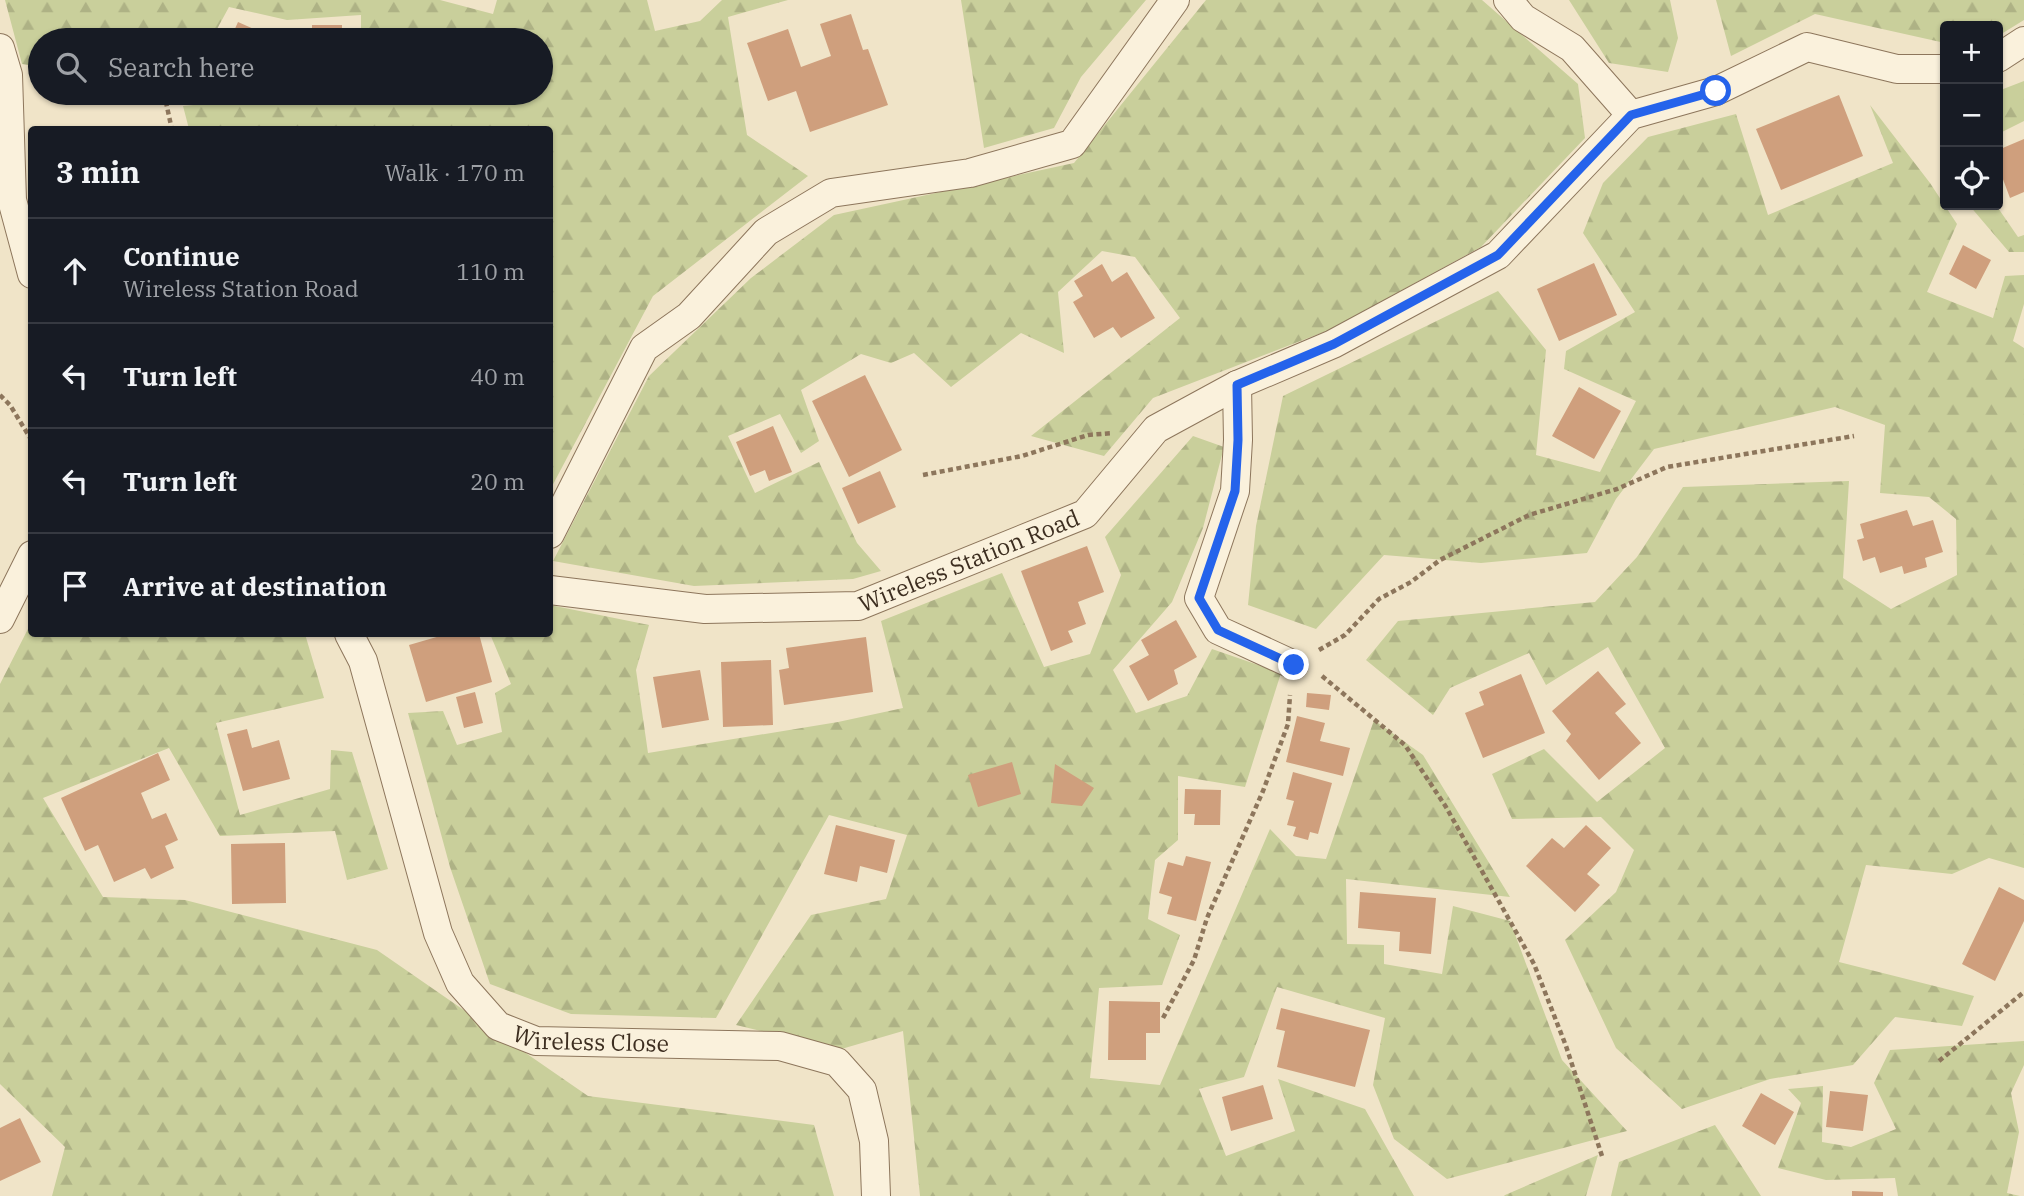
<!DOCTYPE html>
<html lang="en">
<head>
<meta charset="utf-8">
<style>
	:root { --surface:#171b24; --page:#242831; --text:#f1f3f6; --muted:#9ea1a6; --line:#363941 }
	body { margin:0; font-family:"IBM Plex Serif",serif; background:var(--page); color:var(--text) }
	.controls { position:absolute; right:21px; top:21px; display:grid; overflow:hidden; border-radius:7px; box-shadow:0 2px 5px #0004 }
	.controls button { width:63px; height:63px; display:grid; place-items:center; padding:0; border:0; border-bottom:2px solid var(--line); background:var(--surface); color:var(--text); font:35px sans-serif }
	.stop { position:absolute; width:21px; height:21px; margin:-16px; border:5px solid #2563eb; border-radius:50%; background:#fff }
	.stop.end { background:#2563eb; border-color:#fff; box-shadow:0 2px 7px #0008 }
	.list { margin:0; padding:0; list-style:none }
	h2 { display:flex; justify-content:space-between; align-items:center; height:91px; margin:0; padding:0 28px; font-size:30px }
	h2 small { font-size:23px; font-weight:400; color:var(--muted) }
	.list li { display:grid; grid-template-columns:46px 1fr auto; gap:21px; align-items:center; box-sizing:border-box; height:105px; padding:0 28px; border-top:2px solid var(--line) }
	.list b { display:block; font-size:26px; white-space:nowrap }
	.list p { margin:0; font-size:23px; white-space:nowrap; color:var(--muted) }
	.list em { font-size:23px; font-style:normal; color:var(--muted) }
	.icon { flex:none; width:38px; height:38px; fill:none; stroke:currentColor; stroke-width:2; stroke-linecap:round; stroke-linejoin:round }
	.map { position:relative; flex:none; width:2024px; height:1196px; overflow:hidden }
	.search { position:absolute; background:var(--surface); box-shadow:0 2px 5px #0004; left:28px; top:28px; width:525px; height:77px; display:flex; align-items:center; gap:18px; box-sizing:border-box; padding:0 24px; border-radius:38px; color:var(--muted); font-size:26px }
	.panel { position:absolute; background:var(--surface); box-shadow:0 2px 5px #0004; left:28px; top:126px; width:525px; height:511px; border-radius:7px }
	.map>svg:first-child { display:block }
	.forest { fill:url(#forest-firs) }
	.building { fill:#cf9f7d }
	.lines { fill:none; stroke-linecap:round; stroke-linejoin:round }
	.street-casing { stroke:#8d765c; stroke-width:30 }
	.path { stroke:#8d765c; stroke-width:4.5; stroke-dasharray:5 3.5; stroke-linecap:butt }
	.street { stroke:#faf1dc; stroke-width:28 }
	.route { stroke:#2563eb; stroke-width:9 }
	.labels { text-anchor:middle; stroke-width:6; stroke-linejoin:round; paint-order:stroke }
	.street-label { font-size:23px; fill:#3d2e20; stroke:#f7eed8 }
</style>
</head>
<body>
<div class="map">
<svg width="2024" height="1196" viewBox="0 0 2024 1196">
	<defs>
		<pattern id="forest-firs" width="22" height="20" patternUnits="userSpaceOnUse" patternTransform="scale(1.75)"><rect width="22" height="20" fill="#c9cf9b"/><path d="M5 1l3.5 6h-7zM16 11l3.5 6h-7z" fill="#aeb285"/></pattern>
	</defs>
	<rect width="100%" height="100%" fill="#f0e4c8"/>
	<path class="forest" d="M5,0H440L493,14L497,0H647L655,31L700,21L722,0H788L728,17L747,135L808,176L653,296L550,490V130L189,129L183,106L265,98L359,95V93H541V40H361V15L287,20L229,7L211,40H40V67L22,64Z
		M961,0H1146L1081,77L1054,128L984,148Z
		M1206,0H1482L1578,84L1585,138L1481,247L1329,330L1153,398L1104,456L1031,436L1180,318L1135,257L1102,251L1058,292L1064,353L1021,333L951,387L914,353L891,363L861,354L801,390L819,441L801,453L780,414L728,436L755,493L819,462L857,543L881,571L853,579L694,586L553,561L649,376L751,278L834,215L1074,163Z
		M1569,0H1670L1678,38L1668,72L1609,63Z
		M1716,0H2024V20L1998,36V26H1945V43L1815,14L1731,56Z
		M2024,81V121L2002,132L1998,119V91Z
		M1870,105L1930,183L1957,224L1927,292L1993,318L2005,276L2024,275V304L2013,341L2024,348V868L1989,858L1952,874L1866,865L1839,962L1974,996L1962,1026L1895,1017L1853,1065L1770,1079L1682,1109L1616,1048L1565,940L1616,892L1634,850L1601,817L1512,819L1492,774L1544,749L1597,802L1665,748L1608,647L1546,685L1529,653L1450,688L1433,715L1366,660L1398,621L1595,602L1637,557L1683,487L1849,481L1843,578L1891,609L1957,575L1956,519L1929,497L1880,493L1885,425L1835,407L1654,449L1616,499L1587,553L1481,563L1384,555L1316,629L1248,605L1256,526L1283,396L1498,291L1546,350L1536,455L1600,472L1636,401L1564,369L1566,351L1635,312L1583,233L1603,183L1648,137L1736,114L1768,215L1893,163Z
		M1969,205H1996L2018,237L2024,235V252H2009Z
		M1193,436L1224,447L1203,528L1172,602L1113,670L1136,713L1187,696L1212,649L1281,673L1245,787L1178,776V840L1155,860L1148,919L1180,935L1162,985L1099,988L1090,1078L1160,1085L1270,829L1296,856L1326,859L1374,720L1423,755L1510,897L1346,879L1347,944L1384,945V964L1442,974L1453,906L1510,921L1562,1060L1627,1131L1447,1179L1394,1139L1373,1085L1385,1018L1277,987L1244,1077L1199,1089L1226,1156L1295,1131L1278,1079L1365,1109L1414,1196H920L903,1031L838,1050L736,1025L811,915L886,899L907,835L829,815L716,1018L571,1014L490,984L450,867L408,713L443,711L457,745L502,732L495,693L511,684L490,634H550V605L649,625L636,670L648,753L838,722L903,708L881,621L1002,573L1044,667L1090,654L1121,575L1105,537Z
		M31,623L32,634H305L324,698L216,723L240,815L330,789L331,750L352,752L388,869L347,880L335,831L220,836L169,748L43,798L103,897L185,900L377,950L588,1096L814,1125L834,1196H52L65,1147L0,1084V684Z
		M2024,1041V1065L2011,1093L2019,1132L2007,1193L2020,1196H1898L1895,1178L1826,1180L1778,1168L1801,1103L1788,1089L1823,1086L1822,1142L1851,1147L1896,1129L1874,1083L1890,1050Z
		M1715,1125L1761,1196H1611L1619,1162Z
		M1598,1155L1586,1196H1504L1505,1195Z"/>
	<path class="building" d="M851,14L863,50L868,49L888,105L810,132L796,91L768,101L747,43L788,29L801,67L831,56L820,24Z
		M238,22L263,33L260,40H230Z
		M312,25H342V40H312Z
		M1839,95L1863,156L1781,190L1756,129Z
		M2024,139V192L2010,198L1998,166V150Z
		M1963,245L1991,260L1976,289L1949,274Z
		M1594,263L1617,315L1559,341L1537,289Z
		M1102,264L1112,282L1127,272L1155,318L1121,338L1113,327L1094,338L1073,302L1083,296L1074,281Z
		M865,375L902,450L849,477L812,401Z
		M1579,387L1621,411L1594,459L1552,436Z
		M773,426L792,472L769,481L765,470L750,476L736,442Z
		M880,471L896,507L858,524L842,488Z
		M1907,510L1913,526L1933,520L1943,552L1925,558L1927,567L1904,574L1902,566L1880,573L1875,557L1863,561L1857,540L1864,538L1860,524Z
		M1087,546L1104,592L1078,602L1086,624L1068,631L1073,642L1051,651L1021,571Z
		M1176,620L1197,657L1174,670L1178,684L1148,701L1129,666L1149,655L1141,640Z
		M447,634H479L492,682L426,702L409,645Z
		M866,637L873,692L784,705L779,670L789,668L786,648Z
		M771,660L773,725L723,727L721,662Z
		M700,670L709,720L662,728L653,677Z
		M1598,671L1626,704L1615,713L1641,743L1599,780L1566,741L1571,734L1552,711Z
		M1521,674L1545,733L1483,758L1465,713L1484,705L1479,692Z
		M475,692L483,723L464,728L456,697Z
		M1307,693L1331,695L1329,710L1306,707Z
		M1297,716L1325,723L1320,741L1350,748L1343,776L1286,762Z
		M247,729L252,748L279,740L290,779L243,791L227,734Z
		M158,753L170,780L141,793L152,819L166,813L178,840L165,846L174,868L151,879L145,868L114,882L98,845L85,851L61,798Z
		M1012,762L1021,794L978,807L968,775Z
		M1055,764L1094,788L1082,806L1051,803Z
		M1293,772L1332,783L1318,834L1310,832L1308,840L1293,836L1296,827L1287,825L1294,801L1286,799Z
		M1185,789L1221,790L1220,825H1194L1195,814H1184Z
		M836,825L895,840L887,873L860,866L857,882L824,874Z
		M1586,825L1611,848L1587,874L1600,885L1575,912L1526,866L1552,838L1564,848Z
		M285,843L286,903L232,904L231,844Z
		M1186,856L1211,862L1196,921L1167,914L1172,897L1159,893L1168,862L1183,866Z
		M1999,887L2024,900V921L1995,981L1962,964Z
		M1360,892L1436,898L1431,954L1399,951L1400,932L1358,928Z
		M1109,1001L1160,1002V1033H1146V1060H1108Z
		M1281,1008L1370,1030L1355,1087L1277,1067L1285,1031L1276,1029Z
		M1263,1085L1273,1119L1231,1131L1222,1097Z
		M1830,1091L1868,1095L1863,1131L1826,1127Z
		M1761,1093L1794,1112L1775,1145L1742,1126Z
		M20,1118L41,1162L0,1181V1128Z
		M1852,1191L1883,1192V1196H1852Z"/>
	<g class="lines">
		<g class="street-casing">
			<g id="street">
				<path d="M1508,0L1523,18L1572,48L1631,115"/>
				<path d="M0,48L8,75L12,200L32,274"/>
				<path d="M1998,58L2024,41"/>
				<path d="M1237,385L1238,440L1235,491L1199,598L1218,630L1294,665"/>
				<path d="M550,534L644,348L689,316L766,232L831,193L970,173L1072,144L1175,0"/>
				<path id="s1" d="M550,590L705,609L858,606L1085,514L1156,429L1237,385L1333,344L1498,255L1631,115L1716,91L1807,47L1897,69H1945"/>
				<path d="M0,619L32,555"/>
				<path id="s2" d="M349,634L363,661L438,933L460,983L498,1026L536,1041L780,1046L837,1062L862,1090L874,1141L876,1196"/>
			</g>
		</g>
		<path class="path" d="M164,93L172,130
			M0,395L10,405L32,441
			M923,475L1022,456L1088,435L1113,433
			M1319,650L1345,635L1379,599L1411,582L1440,560L1529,515L1617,489L1667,467L1854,436
			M1322,676L1405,745L1446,807L1534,964L1566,1046L1602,1156
			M1163,1018L1194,960L1207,918L1263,791L1288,724L1290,695
			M1939,1061L2024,992"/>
		<use href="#street" class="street"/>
	</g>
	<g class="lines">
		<path class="route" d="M1294,665L1218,630L1199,598L1235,491L1238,440L1237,385L1334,344L1498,255L1631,115L1716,91"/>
	</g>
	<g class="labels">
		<g class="street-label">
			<text dy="8" stroke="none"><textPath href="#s1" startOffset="429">Wireless Station Road</textPath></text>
			<text dy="8" stroke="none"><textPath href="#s2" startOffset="520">Wireless Close</textPath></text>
		</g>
	</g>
</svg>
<div class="controls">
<button>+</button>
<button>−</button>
<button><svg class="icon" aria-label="locate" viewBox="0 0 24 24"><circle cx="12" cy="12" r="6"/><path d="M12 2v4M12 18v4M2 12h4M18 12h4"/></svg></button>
</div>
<div class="stop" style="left:1716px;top:91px"></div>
<div class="stop end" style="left:1294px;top:665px"></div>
<div class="search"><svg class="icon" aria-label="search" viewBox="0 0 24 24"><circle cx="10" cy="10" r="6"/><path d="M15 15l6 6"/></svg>Search here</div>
<section class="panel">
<h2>3 min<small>Walk · 170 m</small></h2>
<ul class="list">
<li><svg class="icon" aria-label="ahead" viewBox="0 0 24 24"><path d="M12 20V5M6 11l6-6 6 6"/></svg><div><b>Continue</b><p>Wireless Station Road</p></div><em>110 m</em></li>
<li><svg class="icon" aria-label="left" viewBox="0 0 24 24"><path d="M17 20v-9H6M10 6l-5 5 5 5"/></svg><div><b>Turn left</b></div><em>40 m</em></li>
<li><svg class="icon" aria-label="left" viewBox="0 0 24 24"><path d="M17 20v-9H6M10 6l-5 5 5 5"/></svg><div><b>Turn left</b></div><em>20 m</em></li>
<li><svg class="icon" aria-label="arrive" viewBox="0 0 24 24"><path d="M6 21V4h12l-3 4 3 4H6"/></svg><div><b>Arrive at destination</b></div></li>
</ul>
</section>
</div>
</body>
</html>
